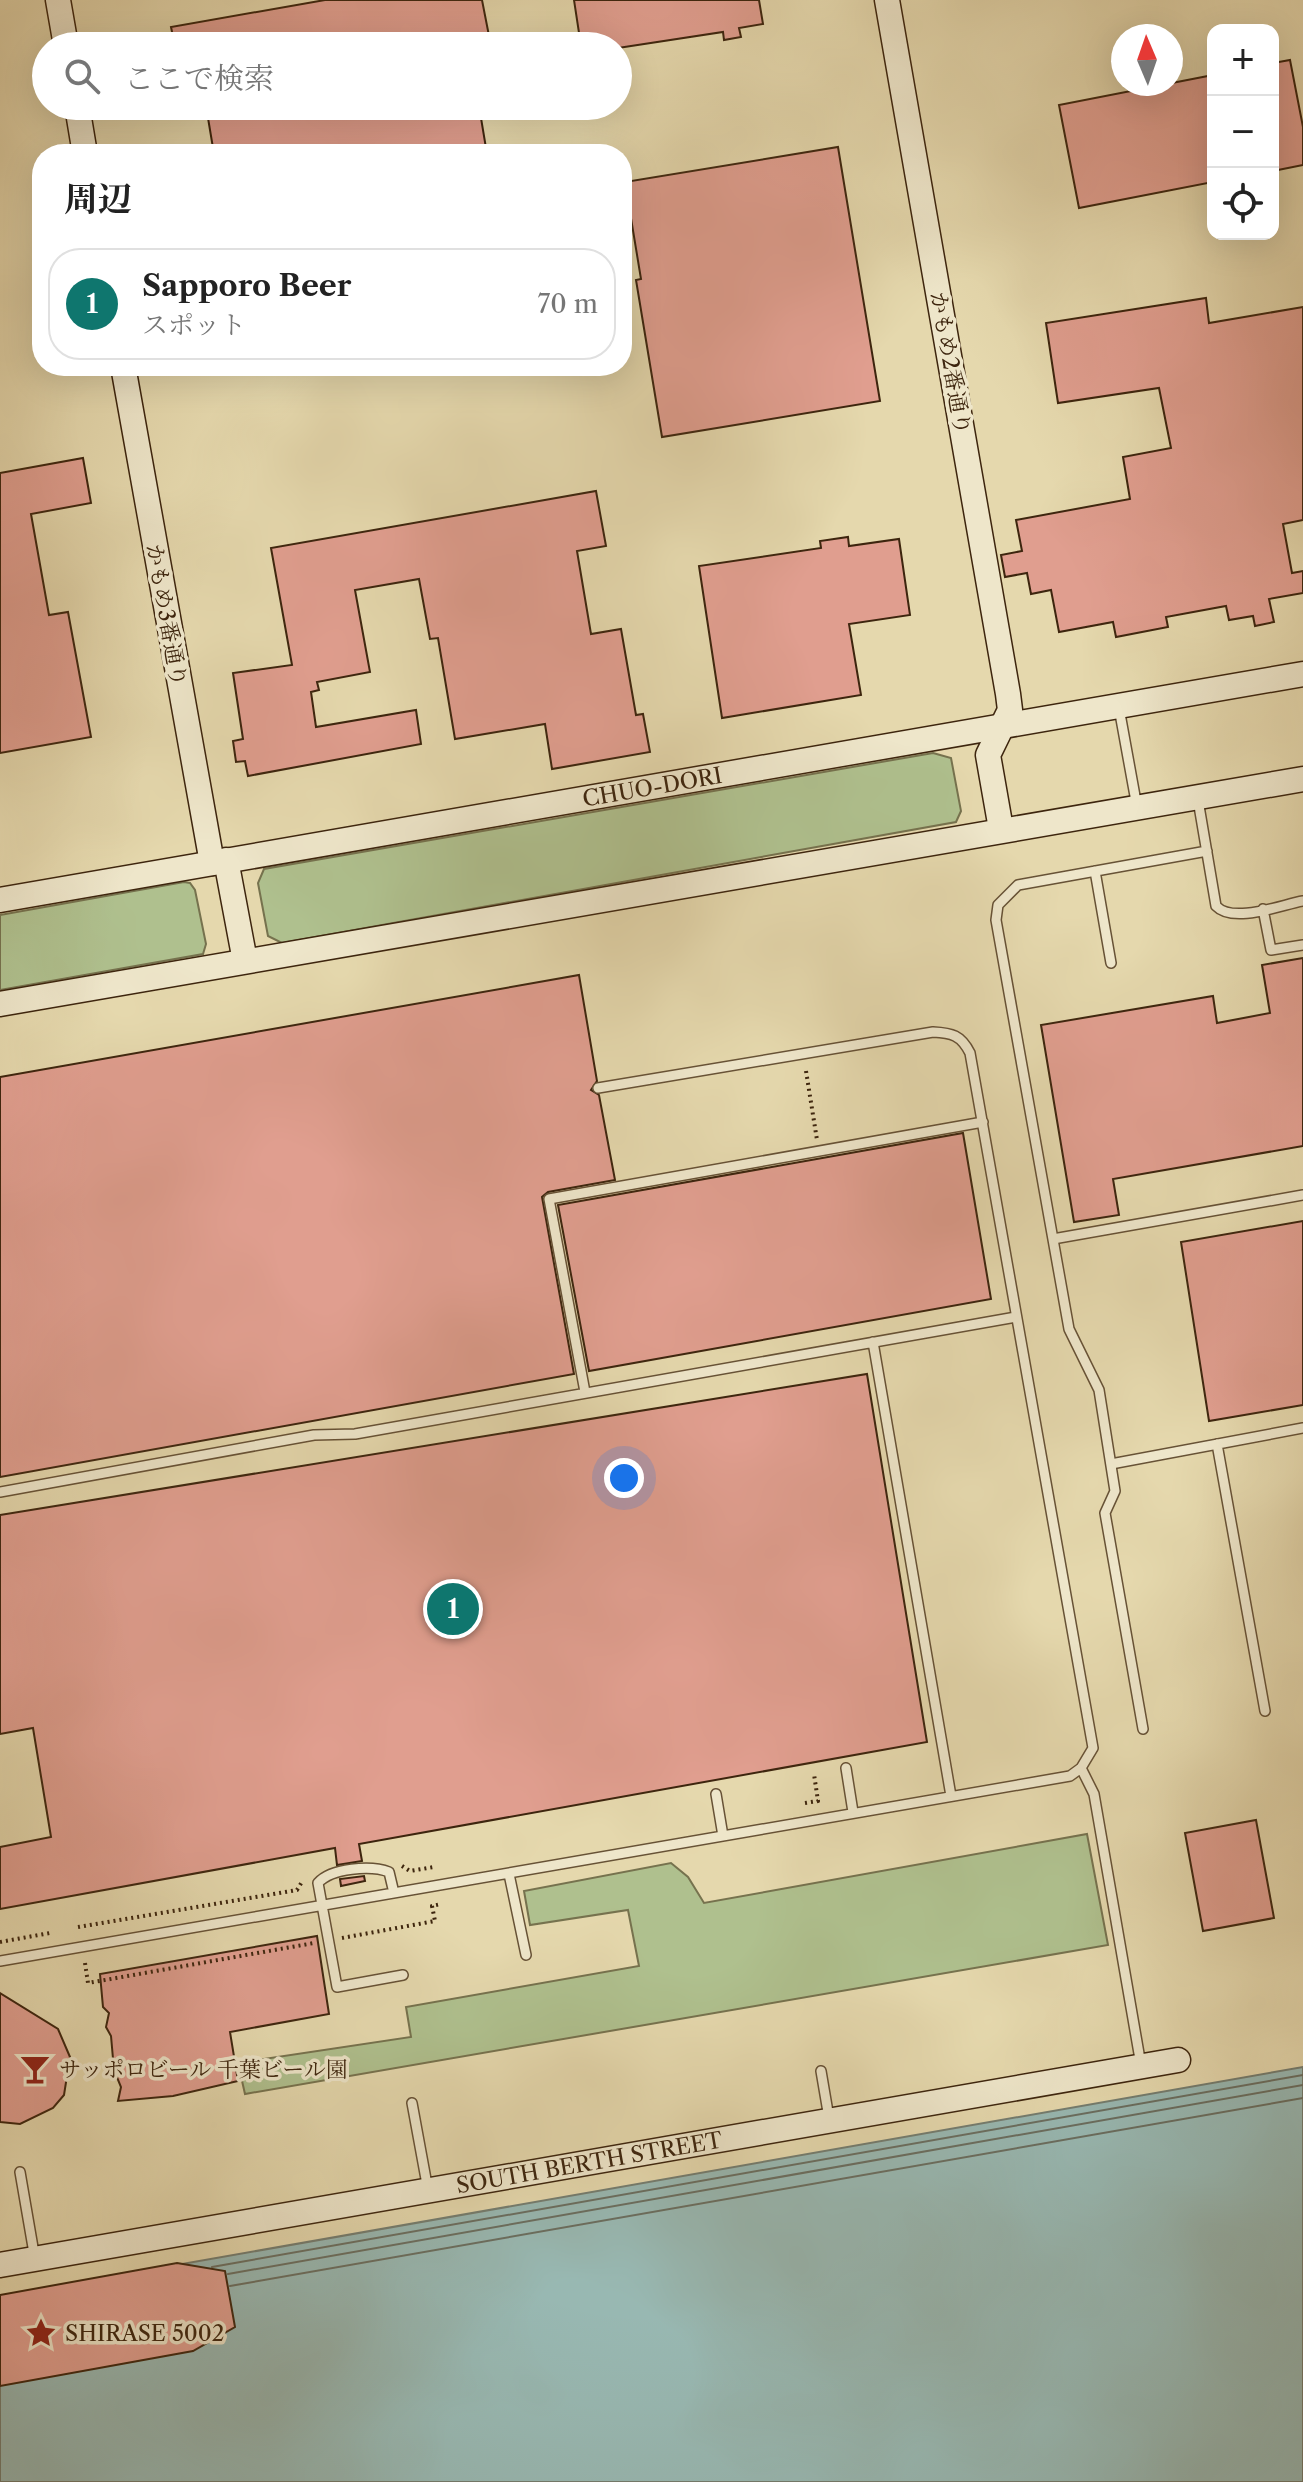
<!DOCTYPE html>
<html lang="ja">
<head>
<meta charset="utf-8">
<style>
	:root { --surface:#fff; --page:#f6f6f6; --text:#222; --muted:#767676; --line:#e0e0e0; --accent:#0f766e }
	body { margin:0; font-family:"Libre Caslon Text","Noto Serif JP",serif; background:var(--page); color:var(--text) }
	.controls { position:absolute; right:24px; top:24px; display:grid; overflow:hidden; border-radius:16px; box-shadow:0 8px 32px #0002 }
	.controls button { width:72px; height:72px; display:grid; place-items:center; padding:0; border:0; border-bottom:2px solid var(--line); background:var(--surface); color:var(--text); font:40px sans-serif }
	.compass { position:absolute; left:1111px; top:24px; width:72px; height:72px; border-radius:50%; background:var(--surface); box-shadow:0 8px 32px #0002; rotate:358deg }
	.you { position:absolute; left:624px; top:1478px; width:28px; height:28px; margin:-20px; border:6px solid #fff; border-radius:50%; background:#1a73e8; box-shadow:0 0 0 12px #1a73e833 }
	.badge { display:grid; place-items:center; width:52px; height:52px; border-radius:50%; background:var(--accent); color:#fff; font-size:26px; font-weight:700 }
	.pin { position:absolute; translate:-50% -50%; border:4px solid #fff; box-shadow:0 2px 8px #0006 }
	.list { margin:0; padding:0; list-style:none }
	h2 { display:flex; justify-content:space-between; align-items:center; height:104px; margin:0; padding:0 32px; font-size:34px }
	h2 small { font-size:26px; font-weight:400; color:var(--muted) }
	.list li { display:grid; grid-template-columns:52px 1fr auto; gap:24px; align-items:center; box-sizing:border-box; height:112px; margin:0 16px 16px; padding:0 16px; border:2px solid var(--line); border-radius:32px }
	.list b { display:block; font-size:30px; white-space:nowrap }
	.list p { margin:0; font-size:26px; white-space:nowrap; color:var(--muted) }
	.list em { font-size:26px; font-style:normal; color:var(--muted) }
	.icon { flex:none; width:44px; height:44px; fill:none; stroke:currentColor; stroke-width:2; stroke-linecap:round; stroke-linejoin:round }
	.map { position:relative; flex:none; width:1303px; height:2482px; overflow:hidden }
	.search { position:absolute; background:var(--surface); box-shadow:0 8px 32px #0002; left:32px; top:32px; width:600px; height:88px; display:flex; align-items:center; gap:20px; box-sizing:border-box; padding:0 28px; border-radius:44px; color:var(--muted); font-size:30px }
	.panel { position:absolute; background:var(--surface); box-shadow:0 8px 32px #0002; left:32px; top:144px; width:600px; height:232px; border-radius:32px }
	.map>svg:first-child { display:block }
	.green { fill:#afc08e; stroke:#76724e; stroke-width:2 }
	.water { fill:#98b8b2; stroke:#747d70; stroke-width:2 }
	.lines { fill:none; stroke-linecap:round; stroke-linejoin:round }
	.shore { stroke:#6a6e60; stroke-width:2 }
	.building { fill:#e09e8f; stroke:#3d250e; stroke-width:2 }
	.lane-casing { stroke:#675236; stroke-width:12 }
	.secondary-casing { stroke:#3d250e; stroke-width:27 }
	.path { stroke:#3d250e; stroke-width:4; stroke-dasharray:2 4; stroke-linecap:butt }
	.lane { stroke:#eee6ca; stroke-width:9 }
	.secondary { stroke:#eee6ca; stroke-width:24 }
	.labels { text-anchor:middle; stroke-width:7; stroke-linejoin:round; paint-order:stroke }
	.street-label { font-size:22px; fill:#3d250e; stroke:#eee6ca }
	.poi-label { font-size:22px; fill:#3d250e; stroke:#eee6ca; text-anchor:start }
</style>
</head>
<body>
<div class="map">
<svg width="1303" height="2482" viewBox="0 0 1303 2482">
	<rect width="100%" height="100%" fill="#e5d8ad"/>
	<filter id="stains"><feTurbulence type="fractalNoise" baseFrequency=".0025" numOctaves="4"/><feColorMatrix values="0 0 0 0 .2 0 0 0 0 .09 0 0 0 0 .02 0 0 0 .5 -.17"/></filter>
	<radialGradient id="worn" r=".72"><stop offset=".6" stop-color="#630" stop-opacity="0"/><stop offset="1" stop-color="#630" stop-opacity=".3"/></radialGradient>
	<path class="green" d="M933,753L951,758L961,811L956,822L282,943L268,936L258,883L264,869Z
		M184,882L190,883L195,890L206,944L203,954L0,990V915Z
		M1087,1834L1108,1945L245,2094L238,2063L411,2037L406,2007L639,1966L628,1910L530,1925L524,1891L671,1863L688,1877L704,1903Z"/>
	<path class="water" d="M1303,2067V2482H0V2296Z"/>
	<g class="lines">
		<path class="shore" d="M212,2267L1303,2075
			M228,2274L1303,2085
			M230,2286L1303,2098"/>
	</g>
	<path class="building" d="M325,0H482L490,41L462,46H175L171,27Z
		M574,0H759L763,24L739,28L741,37L724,40L723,32L618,48L581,46Z
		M1290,60L1303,127V165L1273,171V63Z
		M1213,75V182L1079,208L1059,105Z
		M206,106H479L487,154H214Z
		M838,147L880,401L662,437L636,280L641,279L625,182Z
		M1206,298L1209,323L1303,307V520L1283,524L1292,573L1303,571V593L1269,599L1274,622L1255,626L1253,616L1229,620L1226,606L1166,617L1168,627L1116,637L1113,622L1059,632L1051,590L1031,594L1027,573L1005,577L1001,555L1022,551L1016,520L1130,499L1123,457L1171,448L1159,388L1058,403L1046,323Z
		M83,458L91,503L31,514L49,615L68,612L91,737L0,753V473Z
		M596,491L606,546L577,551L591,634L621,629L636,715L643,714L650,752L552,769L545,724L455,739L438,638L430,639L419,579L355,590L370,672L317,682L319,690L311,692L316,727L416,710L421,744L248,776L245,761L236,762L233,741L243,739L233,673L292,665L271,548Z
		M848,537L849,546L899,539L910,615L849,624L861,695L722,718L699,566L821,548L820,541Z
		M1303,958V1146L1113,1179L1119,1215L1074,1222L1041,1025L1213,996L1217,1023L1270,1013L1262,965Z
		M579,975L597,1081L591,1090L599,1095L615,1180L548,1192L542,1197L574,1374L0,1477V1077Z
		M963,1133L991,1299L589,1371L558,1205Z
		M1303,1221V1405L1209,1421L1181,1242Z
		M867,1374L927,1742L359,1844L362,1861L337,1865L335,1848L0,1909V1847L51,1837L33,1728L0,1734V1515Z
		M1256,1820L1274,1918L1203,1931L1185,1833Z
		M364,1876L365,1881L341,1886L340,1879Z
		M317,1936L329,2014L230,2032L238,2081L173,2096L118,2101L121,2087L114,2070L111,2036L106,2027L109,2013L103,2007L100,1974Z
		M0,1993L58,2029L70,2057L64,2095L53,2108L20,2124L0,2122Z
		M177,2263L225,2271L235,2327L193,2351L0,2386V2295Z"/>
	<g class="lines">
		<g class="lane-casing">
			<path id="lane" d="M1119,708L1137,807
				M1198,800L1216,906C1233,924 1281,905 1303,901
				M1095,871L1111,963
				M1263,909L1271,950L1303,945
				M1053,1239L1303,1195
				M873,1342L951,1796
				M585,1392L549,1199L983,1122
				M1217,1444L1265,1711
				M1111,1464L1303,1428
				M0,1492L314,1435L355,1434L1016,1317
				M1143,1729L1105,1513L1115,1491L1099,1390L1069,1329L996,920L998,905L1018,885L1207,851
				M846,1768L853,1812
				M1081,1768L1094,1794L1141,2065
				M716,1794L723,1836
				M509,1874L526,1955
				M394,1893L389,1872C371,1865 331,1868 318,1883L337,1987L403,1975
				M0,1961L1070,1776L1081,1768L1093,1748L970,1053C961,1035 952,1033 933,1032L598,1088
				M821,2071L829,2118
				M412,2103L428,2190
				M20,2172L35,2259"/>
		</g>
		<g class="secondary-casing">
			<g id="secondary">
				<path d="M58,0L66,46"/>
				<path d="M887,0L1008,694L1010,710L988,755L1001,829"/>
				<path d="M77,106L85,154"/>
				<path d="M123,366L212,863"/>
				<path d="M226,860L245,961"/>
				<path id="s1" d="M0,900L1303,674"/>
				<path d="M0,1004L1303,779"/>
				<path id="s2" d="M0,2265L1178,2060"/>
			</g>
		</g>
		<path class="path" d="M806,1071L817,1140
			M805,1803L818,1801L814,1774
			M402,1866L410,1871L434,1867
			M78,1927L297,1890L303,1880
			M342,1938L435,1921L432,1906L441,1904
			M0,1942L50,1933
			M85,1963L88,1983L314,1943"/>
		<use href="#lane" class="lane"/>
		<use href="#secondary" class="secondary"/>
	</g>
	<defs>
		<g id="bar-bare" transform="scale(2.4)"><path d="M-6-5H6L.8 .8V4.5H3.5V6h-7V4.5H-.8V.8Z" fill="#8f2418" stroke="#eee6ca" stroke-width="2.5" paint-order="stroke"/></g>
		<g id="sight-bare" transform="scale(2.4)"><path d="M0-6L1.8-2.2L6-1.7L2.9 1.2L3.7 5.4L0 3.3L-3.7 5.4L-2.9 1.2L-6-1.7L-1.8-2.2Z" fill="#8f2418" stroke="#eee6ca" stroke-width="2.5" paint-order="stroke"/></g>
	</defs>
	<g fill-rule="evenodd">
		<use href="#bar-bare" x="35" y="2069"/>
		<use href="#sight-bare" x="41" y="2333"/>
	</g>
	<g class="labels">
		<g class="street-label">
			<text transform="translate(951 363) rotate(80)" y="8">かもめ2番通り</text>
			<text transform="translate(167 615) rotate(80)" y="8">かもめ3番通り</text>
			<text dy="8" stroke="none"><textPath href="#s1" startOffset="662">CHUO-DORI</textPath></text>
			<text dy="8" stroke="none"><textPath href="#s2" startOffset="598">SOUTH BERTH STREET</textPath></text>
		</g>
		<g class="poi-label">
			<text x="59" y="2077">サッポロビール 千葉ビール園</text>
			<text x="65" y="2341">SHIRASE 5002</text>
		</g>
	</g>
	<rect width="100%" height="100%" filter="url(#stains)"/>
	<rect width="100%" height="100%" fill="url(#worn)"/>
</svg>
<div class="controls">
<button>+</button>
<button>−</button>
<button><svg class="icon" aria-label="locate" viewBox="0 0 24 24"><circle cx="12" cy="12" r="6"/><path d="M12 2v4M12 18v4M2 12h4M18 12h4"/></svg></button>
</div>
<svg class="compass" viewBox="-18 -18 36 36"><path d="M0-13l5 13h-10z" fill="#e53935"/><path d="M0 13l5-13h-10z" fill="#767676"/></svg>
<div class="you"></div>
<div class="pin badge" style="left:453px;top:1609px">1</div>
<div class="search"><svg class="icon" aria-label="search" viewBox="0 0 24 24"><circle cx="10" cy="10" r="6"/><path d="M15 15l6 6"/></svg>ここで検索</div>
<section class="panel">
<h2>周辺<small></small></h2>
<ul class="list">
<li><span class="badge">1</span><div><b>Sapporo Beer</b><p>スポット</p></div><em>70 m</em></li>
</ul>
</section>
</div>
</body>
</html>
